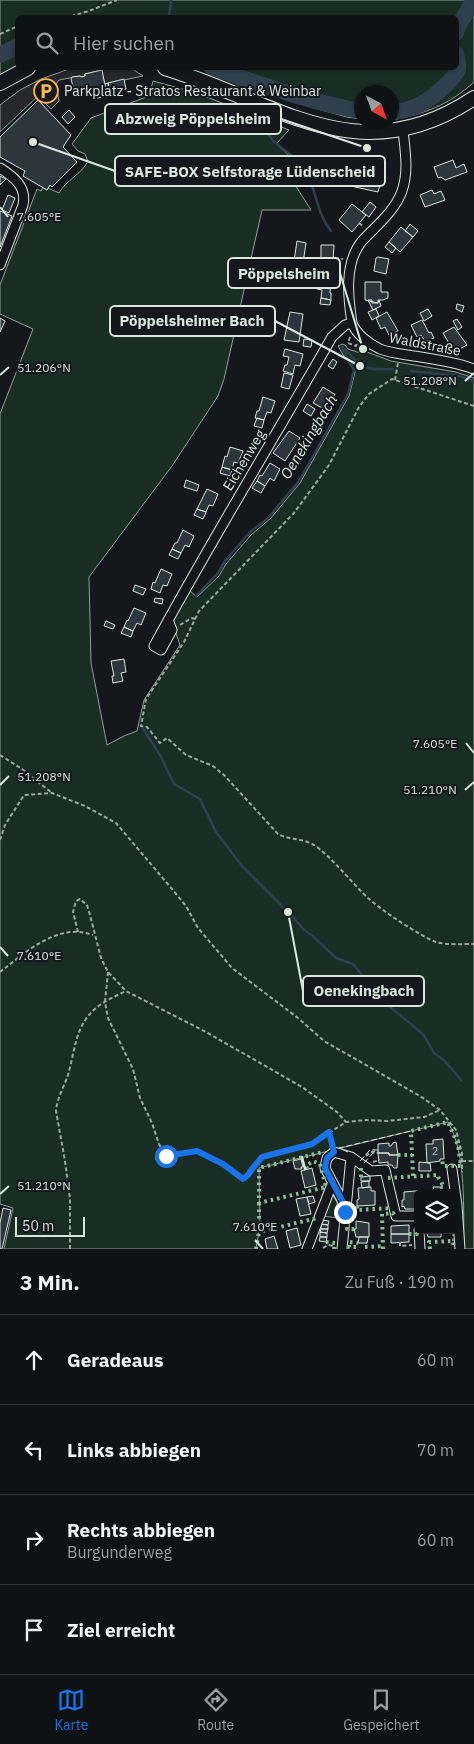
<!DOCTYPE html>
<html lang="de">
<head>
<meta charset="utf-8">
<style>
	:root { --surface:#0f1215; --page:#181b1e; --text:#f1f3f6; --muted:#9b9ea0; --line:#2f3234; --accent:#1a73e8 }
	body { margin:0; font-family:"IBM Plex Sans",sans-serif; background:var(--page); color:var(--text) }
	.controls { position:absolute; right:15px; bottom:15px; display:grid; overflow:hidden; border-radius:8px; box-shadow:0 1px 4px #0004 }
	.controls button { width:45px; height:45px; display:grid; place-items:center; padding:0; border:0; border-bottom:1px solid var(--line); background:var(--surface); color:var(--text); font:25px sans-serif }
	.compass { position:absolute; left:354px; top:85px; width:45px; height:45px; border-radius:50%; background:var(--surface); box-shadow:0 1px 4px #0004; rotate:139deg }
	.scale { position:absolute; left:15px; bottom:12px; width:70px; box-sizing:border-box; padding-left:5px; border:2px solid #d8e6dc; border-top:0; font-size:14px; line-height:18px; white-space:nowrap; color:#d8e6dc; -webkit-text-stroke:4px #14181c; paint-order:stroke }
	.stop { position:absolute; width:15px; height:15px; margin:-11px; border:4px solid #1a73e8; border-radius:50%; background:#fff }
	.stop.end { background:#1a73e8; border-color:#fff; box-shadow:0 1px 5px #0008 }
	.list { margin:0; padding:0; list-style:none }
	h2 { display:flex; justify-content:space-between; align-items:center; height:65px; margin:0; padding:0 20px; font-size:21px }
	h2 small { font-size:16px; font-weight:400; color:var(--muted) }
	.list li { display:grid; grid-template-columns:32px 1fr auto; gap:15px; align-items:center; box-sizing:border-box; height:90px; padding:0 20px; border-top:1px solid var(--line) }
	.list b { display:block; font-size:19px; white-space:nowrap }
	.list p { margin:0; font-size:16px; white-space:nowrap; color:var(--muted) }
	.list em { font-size:16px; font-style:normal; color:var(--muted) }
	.icon { flex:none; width:28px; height:28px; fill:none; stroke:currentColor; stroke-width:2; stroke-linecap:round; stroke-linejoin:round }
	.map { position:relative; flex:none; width:474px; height:1249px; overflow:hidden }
	.search { position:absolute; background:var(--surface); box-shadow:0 1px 4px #0004; left:15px; right:15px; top:15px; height:55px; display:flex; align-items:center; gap:12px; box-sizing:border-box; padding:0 18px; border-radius:8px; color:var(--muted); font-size:19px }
	.sheet { height:425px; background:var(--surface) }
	nav { display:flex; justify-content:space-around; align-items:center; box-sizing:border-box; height:70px; border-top:1px solid var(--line); background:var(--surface); font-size:14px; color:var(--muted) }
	nav a { display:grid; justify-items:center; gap:2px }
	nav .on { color:var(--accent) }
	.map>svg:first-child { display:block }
	.green { fill:#1a2d24; stroke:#939e99 }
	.parking { fill:#24282b; stroke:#939e99 }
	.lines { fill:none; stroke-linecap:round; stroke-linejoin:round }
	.stream { stroke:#2f3f4d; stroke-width:2.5 }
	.river { stroke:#2f3f4d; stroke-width:16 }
	.building { fill:#2c363c; stroke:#d8e6dc }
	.minor-casing { stroke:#d8e6dc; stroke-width:11 }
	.primary-casing { stroke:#d8e6dc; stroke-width:16 }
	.path { stroke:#9da8a2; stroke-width:2; stroke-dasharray:4 2.5; stroke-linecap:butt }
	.minor { stroke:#14181c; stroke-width:9 }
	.primary { stroke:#14181c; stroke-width:14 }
	.hedge { stroke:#8ac095; stroke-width:4; stroke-dasharray:2.5 4; stroke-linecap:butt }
	.fence { stroke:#d8e6dc; stroke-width:1; stroke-dasharray:6 2.5; stroke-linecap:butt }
	.wall { stroke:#d8e6dc; stroke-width:2.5 }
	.route { stroke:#1a73e8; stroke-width:6 }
	.ticks { fill:none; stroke:#d8e6dc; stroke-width:2 }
	.labels { text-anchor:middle; stroke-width:4; stroke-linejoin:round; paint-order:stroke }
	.number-label { font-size:11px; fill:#adbab4 }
	.poi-label { font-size:14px; fill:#d8e6dc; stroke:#14181c; text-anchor:start }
	.street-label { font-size:14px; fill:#d8e6dc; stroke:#14181c }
	.water-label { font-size:15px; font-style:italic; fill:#d8e6dc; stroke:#14181c }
	.ticks-label { font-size:12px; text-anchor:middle; fill:#d8e6dc; stroke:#14181c; stroke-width:4; stroke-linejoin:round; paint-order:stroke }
	.leader { fill:none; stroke:#d8e6dc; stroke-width:2 }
	.callout-dot { fill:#d8e6dc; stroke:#14181c; stroke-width:2 }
	.callout { fill:#14181c; stroke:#d8e6dc; stroke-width:2 }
	.callout-label { font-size:15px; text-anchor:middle; font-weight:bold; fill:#d8e6dc }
</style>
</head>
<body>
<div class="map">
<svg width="474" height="1249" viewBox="0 0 474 1249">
	<rect width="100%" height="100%" fill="#14181c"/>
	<path class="green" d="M0,0H474V82C449,105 424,114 392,120V92H362L361,119L347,117L318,109L200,68H456V18H18L17,65L0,76Z
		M153,81L197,93L289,130L276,144L291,157L297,165L296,171L290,177L311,210H262L224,379L218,396L172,466L89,577L91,663L107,745L124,736L137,731L144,700L180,645L172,622L190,591L197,597L219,576L226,564L251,535L271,518L300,483L349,396L355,372L347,357L345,358L338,346L342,344L345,345L348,349L363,354L367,352L391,361L456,372L474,378V1249H464C463,1211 467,1155 448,1122L259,1168L260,1225L256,1249H4L13,1208L0,1204V414L33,329L0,314V285L37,189L41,191L43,188L47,190L48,188L59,193C66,180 81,175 88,161L85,154L78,151L72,144L91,118L149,96Z
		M331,1192L337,1202L338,1218L322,1216Z"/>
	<path class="parking" d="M72,68H131L143,76L105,84L101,70L85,74V76L82,77L80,76L59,80L56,84L59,101L51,109L38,96L0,132V105L20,90L41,79Z"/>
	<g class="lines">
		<path class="stream" d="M169,18L171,0
			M309,102L310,99
			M267,120C261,141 291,151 301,164C317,184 314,210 331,231
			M345,349C362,370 367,370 393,369
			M411,371L460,376L474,381
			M196,596L218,573L225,561L250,532L267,519L299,481L348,394L354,370L346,357L342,346
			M142,727L161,757L174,784L200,799L216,832L242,866L294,918L304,930L313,936L336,958L353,964L384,1002L423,1034L434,1053L445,1061L461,1080"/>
		<path class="river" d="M456,33L457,28L474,0
			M0,55L18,46
			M212,68C261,84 310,103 362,111
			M392,112C416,110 429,101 446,85C450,81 456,75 458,69C459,65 457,58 456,54"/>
	</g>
	<path class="building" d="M102,70L107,96L97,98L96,93L89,94L87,84L83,87L75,89L73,87L71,79L72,77L80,76L82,77L85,76V74Z
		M124,79L126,89L110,92L108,83Z
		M108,83L110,92L106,93L105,84Z
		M38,100L71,135L63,147L77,162L52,187L50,185L47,190L23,176L25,171L0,157V137Z
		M69,110L75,117L68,124L62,117Z
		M453,160L456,168L464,164L467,172L445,180L441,177L438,178L434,167Z
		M318,161L366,171L365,178L381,181L378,192L314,178Z
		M0,176L6,179L0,185Z
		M432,190L434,194L441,191L445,200L425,207L420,195Z
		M8,195L15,198L9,213L2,210Z
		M370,202L376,207L369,217L362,212Z
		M352,204L366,215L352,232L339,220Z
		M0,211L12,216L0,247Z
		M410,224L418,231L413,237L405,231Z
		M401,227L413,237L400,252L389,242Z
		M297,241L306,243L303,263L294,261Z
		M389,242L396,248L392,253L385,247Z
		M321,245H334L333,260H335V267L325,266V258H321Z
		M378,257L389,259L386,274L374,271L376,258Z
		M319,277L331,278L330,293H331V300L321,298L322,290L317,289Z
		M365,282H381V292H388V298L383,300H378V303L365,300Z
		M321,298L331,300L330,305L320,304Z
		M368,300H372V303H378L379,300L381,306L373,310Z
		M457,304L464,306L462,312L456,309Z
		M376,309L379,316L372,320L368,312Z
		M428,309L432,316L424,321L420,313Z
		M290,312L303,314L299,342L284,340Z
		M387,312L398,331L389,335L385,327L381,329L376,318Z
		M0,318L5,321L0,332Z
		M457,319L462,327L458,330L453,321Z
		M422,320L429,333L431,332L434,338L425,342L421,335L417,337L411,325Z
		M454,327L467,345L454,352L443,333Z
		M304,339L312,340L311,347L303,346Z
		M285,349L303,354L300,366L295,365L293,374L283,371L285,365H287L289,357L283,356Z
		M333,359L337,362L333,369L328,366Z
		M284,373L293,375L289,389L281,387Z
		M323,387L334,394H335L326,410L313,403Z
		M263,397L275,401L271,413L267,412L264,420L255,418L257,411H259Z
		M307,404L315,409L311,416L303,411Z
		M257,418L264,420L262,428L254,426Z
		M289,431L300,438L285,461L273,453Z
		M230,447L243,451L238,463L234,462L232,470L222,467L225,456L227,457Z
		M270,463L280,469L274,481L270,478L265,486L257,481L260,475L262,476Z
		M222,467L232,470L230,476L220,473Z
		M186,480L199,485L197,491L184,487Z
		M257,481L265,486L261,493L252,488Z
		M207,489L218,494L213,506L209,505L206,512L197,509Z
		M197,509L206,512L203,519L194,515Z
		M183,530L194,536L189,547L185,545L181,553L172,549L175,543H177Z
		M172,549L181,553L178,559L169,555Z
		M161,569L172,574L167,586L163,585L160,593L151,589L153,582L155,583Z
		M135,585L146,589L143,595L133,591Z
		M155,598L163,599L162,604L154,602Z
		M134,608L146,613L141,625L137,623L133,631L124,627L127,620L128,621Z
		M106,621L115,625L113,629L104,626Z
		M124,627L133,631L131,637L121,633Z
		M124,659L126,672L121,673L123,681L113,683L112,676H114L111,661Z
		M443,1139L444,1159H440V1161L427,1163L426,1144H433V1140Z
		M396,1142L398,1155H389V1153H378V1144L389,1143V1146H391L393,1143Z
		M378,1153H389V1155H398L397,1168H394L392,1165H388V1162L379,1163Z
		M301,1159L303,1167H301L302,1169H295L293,1161Z
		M419,1162L430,1163L431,1171H419Z
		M312,1168L316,1185L305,1188L301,1171Z
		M370,1176V1181H361V1177Z
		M369,1181V1187L362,1188L361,1182Z
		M371,1187V1191H375V1205L357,1206V1200L359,1199L358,1188Z
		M433,1187H441V1191H434Z
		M415,1191H421V1193H418V1198H415L416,1209H405L404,1206L402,1207V1200H404V1192Z
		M313,1196L315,1202L309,1204L307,1197Z
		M307,1197L311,1214L300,1216L296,1199Z
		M3,1208L11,1210L2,1249H0V1223Z
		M322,1220L329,1221L328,1225L321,1224Z
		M356,1221L369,1223V1237H356L354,1229H356Z
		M321,1224L328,1225V1229H321Z
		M409,1225V1234H391V1226Z
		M297,1228L301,1245L290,1248L286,1231Z
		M321,1229H328L327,1233L320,1232Z
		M426,1230H441V1237H428Z
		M320,1232L327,1233V1237H320Z
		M391,1234H409V1242L391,1243Z
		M274,1236L278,1249H267L265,1239Z
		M320,1237H327L326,1242L319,1241Z
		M359,1237H368L367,1243H358Z"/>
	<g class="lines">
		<g class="minor-casing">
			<path id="minor" d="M403,130C405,150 409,171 402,191C395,211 376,226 362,241C344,263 348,297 352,323C356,334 369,344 380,349C390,353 402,354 414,356C434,359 455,362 474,369
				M0,168C14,177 27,187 23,205L0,265
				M168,620L172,630L161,650L154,646C211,541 273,440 332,337L345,325L352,323
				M452,1169L457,1205L460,1249
				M345,1206L325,1168L327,1158L334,1152L351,1157L371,1171L385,1170L396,1216H418
				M419,1230L420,1249
				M307,1249L332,1184
				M342,1249L351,1157"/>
		</g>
		<g class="primary-casing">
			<path id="primary" d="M165,68C276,102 359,175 474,98
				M0,83L28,68"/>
		</g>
		<path class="path" d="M65,18L89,11L117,0
			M0,34L18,26
			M359,223L364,227
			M335,258L343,259
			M350,337L348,343L356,346L357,344
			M395,380L398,363
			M474,406L392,379L369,394L359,407L329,465L294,513L199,611L184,642L146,699L141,726L147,727L160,743L167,738L186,755L213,766L224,775L278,834C291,841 303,837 317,847C336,862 351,882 368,898C381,910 420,936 436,942C445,945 464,944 474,944
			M180,625L192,618L195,619
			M0,755L22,769L52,793
			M0,840L5,825L24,795L52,793L85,806L116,823L172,889L186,906L198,928L232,968L298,1018L324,1041L420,1096L440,1110L456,1130L462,1153V1172
			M78,932L73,912L76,901L80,899L87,905L90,915L101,958L108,972L126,991L206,1032L302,1087L337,1112L346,1122
			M0,972C26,952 58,922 93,935
			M108,972L105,1002L108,1018L133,1069L140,1098L152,1123L159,1144L166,1156L197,1151L223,1164L243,1179L248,1175L252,1169L262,1157L312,1144L346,1122L366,1120L387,1121L424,1117L440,1110
			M329,1132L332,1145
			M366,1156L371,1152L379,1151
			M462,1161H474
			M373,1162L380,1160
			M400,1242V1246L412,1245
			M323,1248L328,1245L334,1246
			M70,1249V1199L65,1161L56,1111C57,1098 64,1087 68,1075C74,1055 75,1030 90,1014C99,1003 114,997 126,991"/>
		<use href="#minor" class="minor"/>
		<use href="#primary" class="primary"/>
		<path class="hedge" d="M398,1155H412
			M307,1169L306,1166L313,1161L320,1164L326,1187L259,1203V1168L323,1152
			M413,1176L411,1131L448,1122L458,1145L461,1166H443L442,1159
			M361,1177V1166L362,1167
			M388,1178L438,1175V1177L444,1187H441
			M259,1203V1232L317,1218
			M357,1206V1210L392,1208
			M354,1229H347L349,1211L357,1210
			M409,1234H417L416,1217
			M326,1242L335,1243L334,1249
			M356,1247H349V1242L358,1243
			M365,1247L383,1246
			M256,1249L259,1232
			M383,1249L382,1214L393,1213L394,1215
			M430,1249L429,1242L453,1241L454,1249"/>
		<path class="fence" d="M348,1152L339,1148L411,1131
			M360,1161L370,1150H378
			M364,1163L373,1153H378
			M453,1230V1241"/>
		<path class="wall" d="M302,1157L305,1169"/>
	</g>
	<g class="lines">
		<path class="route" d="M166,1156L197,1151L223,1164L243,1179L248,1175L252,1169L262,1157L312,1144L329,1132L334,1152L327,1158L325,1168L345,1206V1212"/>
	</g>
	<path class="ticks" d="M0,207L8,217M0,375L9,367M465,381L474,373M466,743L474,753M0,785L9,776M465,790L474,782M0,947L8,956M0,1194L9,1186M255,1240L263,1249"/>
	<defs>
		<g id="parking-ring" transform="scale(1.25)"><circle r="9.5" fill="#14181c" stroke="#ffb74d" stroke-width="1.5"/><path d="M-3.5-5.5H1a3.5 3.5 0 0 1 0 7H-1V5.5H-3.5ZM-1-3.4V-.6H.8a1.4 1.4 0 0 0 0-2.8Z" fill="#ffb74d"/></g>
	</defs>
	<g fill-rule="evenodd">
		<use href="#parking-ring" x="46" y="91"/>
	</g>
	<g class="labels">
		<g class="number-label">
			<text x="435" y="1155">2</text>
		</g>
		<g class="poi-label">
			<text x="64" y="96">Parkplatz - Stratos Restaurant &amp; Weinbar</text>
		</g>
		<g class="street-label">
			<text transform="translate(425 344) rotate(11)" y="5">Waldstraße</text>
			<text transform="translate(244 460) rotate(-59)" y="5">Eichenweg</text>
		</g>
		<g class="water-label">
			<text transform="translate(309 437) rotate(-59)" y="5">Oenekingbach</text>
		</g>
	</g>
	<g class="ticks-label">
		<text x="39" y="221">7.605°E</text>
		<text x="44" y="372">51.206°N</text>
		<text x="430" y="385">51.208°N</text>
		<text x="435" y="748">7.605°E</text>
		<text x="44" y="781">51.208°N</text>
		<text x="430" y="794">51.210°N</text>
		<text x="39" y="960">7.610°E</text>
		<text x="44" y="1190">51.210°N</text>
		<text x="255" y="1231">7.610°E</text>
	</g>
	<path class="leader" d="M367 148L281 119M33 142L115 171M363 349L340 273M360 366L275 321M288 912L303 991"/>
	<g class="callout-dot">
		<circle cx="367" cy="148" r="5"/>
		<circle cx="33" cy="142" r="5"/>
		<circle cx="363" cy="349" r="5"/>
		<circle cx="360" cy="366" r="5"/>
		<circle cx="288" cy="912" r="5"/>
	</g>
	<g class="callout">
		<rect x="105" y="104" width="176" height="30" rx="5"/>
		<rect x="115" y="156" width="270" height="30" rx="5"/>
		<rect x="228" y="258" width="112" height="30" rx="5"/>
		<rect x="110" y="306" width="165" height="30" rx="5"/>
		<rect x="303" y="976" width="121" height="30" rx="5"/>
	</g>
	<g class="callout-label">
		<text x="193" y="124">Abzweig Pöppelsheim</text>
		<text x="250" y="177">SAFE-BOX Selfstorage Lüdenscheid</text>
		<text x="284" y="279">Pöppelsheim</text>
		<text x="192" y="326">Pöppelsheimer Bach</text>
		<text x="364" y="996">Oenekingbach</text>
	</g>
</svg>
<div class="controls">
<button><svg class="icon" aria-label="layers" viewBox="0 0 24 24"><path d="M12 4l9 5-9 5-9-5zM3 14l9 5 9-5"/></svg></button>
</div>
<svg class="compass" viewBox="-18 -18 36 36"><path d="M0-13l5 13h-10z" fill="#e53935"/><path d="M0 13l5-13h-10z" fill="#9b9ea0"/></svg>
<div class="scale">50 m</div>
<div class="stop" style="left:166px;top:1156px"></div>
<div class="stop end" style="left:345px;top:1212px"></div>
<div class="search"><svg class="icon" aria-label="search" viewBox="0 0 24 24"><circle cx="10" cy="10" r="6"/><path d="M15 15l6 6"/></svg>Hier suchen</div>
</div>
<section class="sheet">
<h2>3 Min.<small>Zu Fuß · 190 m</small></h2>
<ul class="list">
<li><svg class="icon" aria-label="ahead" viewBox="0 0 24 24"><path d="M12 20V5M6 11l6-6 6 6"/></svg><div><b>Geradeaus</b></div><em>60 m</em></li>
<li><svg class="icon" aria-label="left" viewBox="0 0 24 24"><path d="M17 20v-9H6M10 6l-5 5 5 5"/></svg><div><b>Links abbiegen</b></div><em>70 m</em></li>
<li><svg class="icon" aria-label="right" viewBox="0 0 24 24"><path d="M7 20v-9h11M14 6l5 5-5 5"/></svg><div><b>Rechts abbiegen</b><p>Burgunderweg</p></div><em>60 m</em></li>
<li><svg class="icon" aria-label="arrive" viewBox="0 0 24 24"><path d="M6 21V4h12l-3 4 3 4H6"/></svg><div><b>Ziel erreicht</b></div></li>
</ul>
</section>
<nav>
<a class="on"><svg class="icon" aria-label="map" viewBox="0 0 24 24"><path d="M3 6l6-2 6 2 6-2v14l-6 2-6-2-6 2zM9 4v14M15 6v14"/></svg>Karte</a>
<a><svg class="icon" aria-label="directions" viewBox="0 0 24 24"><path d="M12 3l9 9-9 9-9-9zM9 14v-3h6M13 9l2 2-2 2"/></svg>Route</a>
<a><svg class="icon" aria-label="saved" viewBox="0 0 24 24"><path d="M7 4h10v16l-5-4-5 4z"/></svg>Gespeichert</a>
</nav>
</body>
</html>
